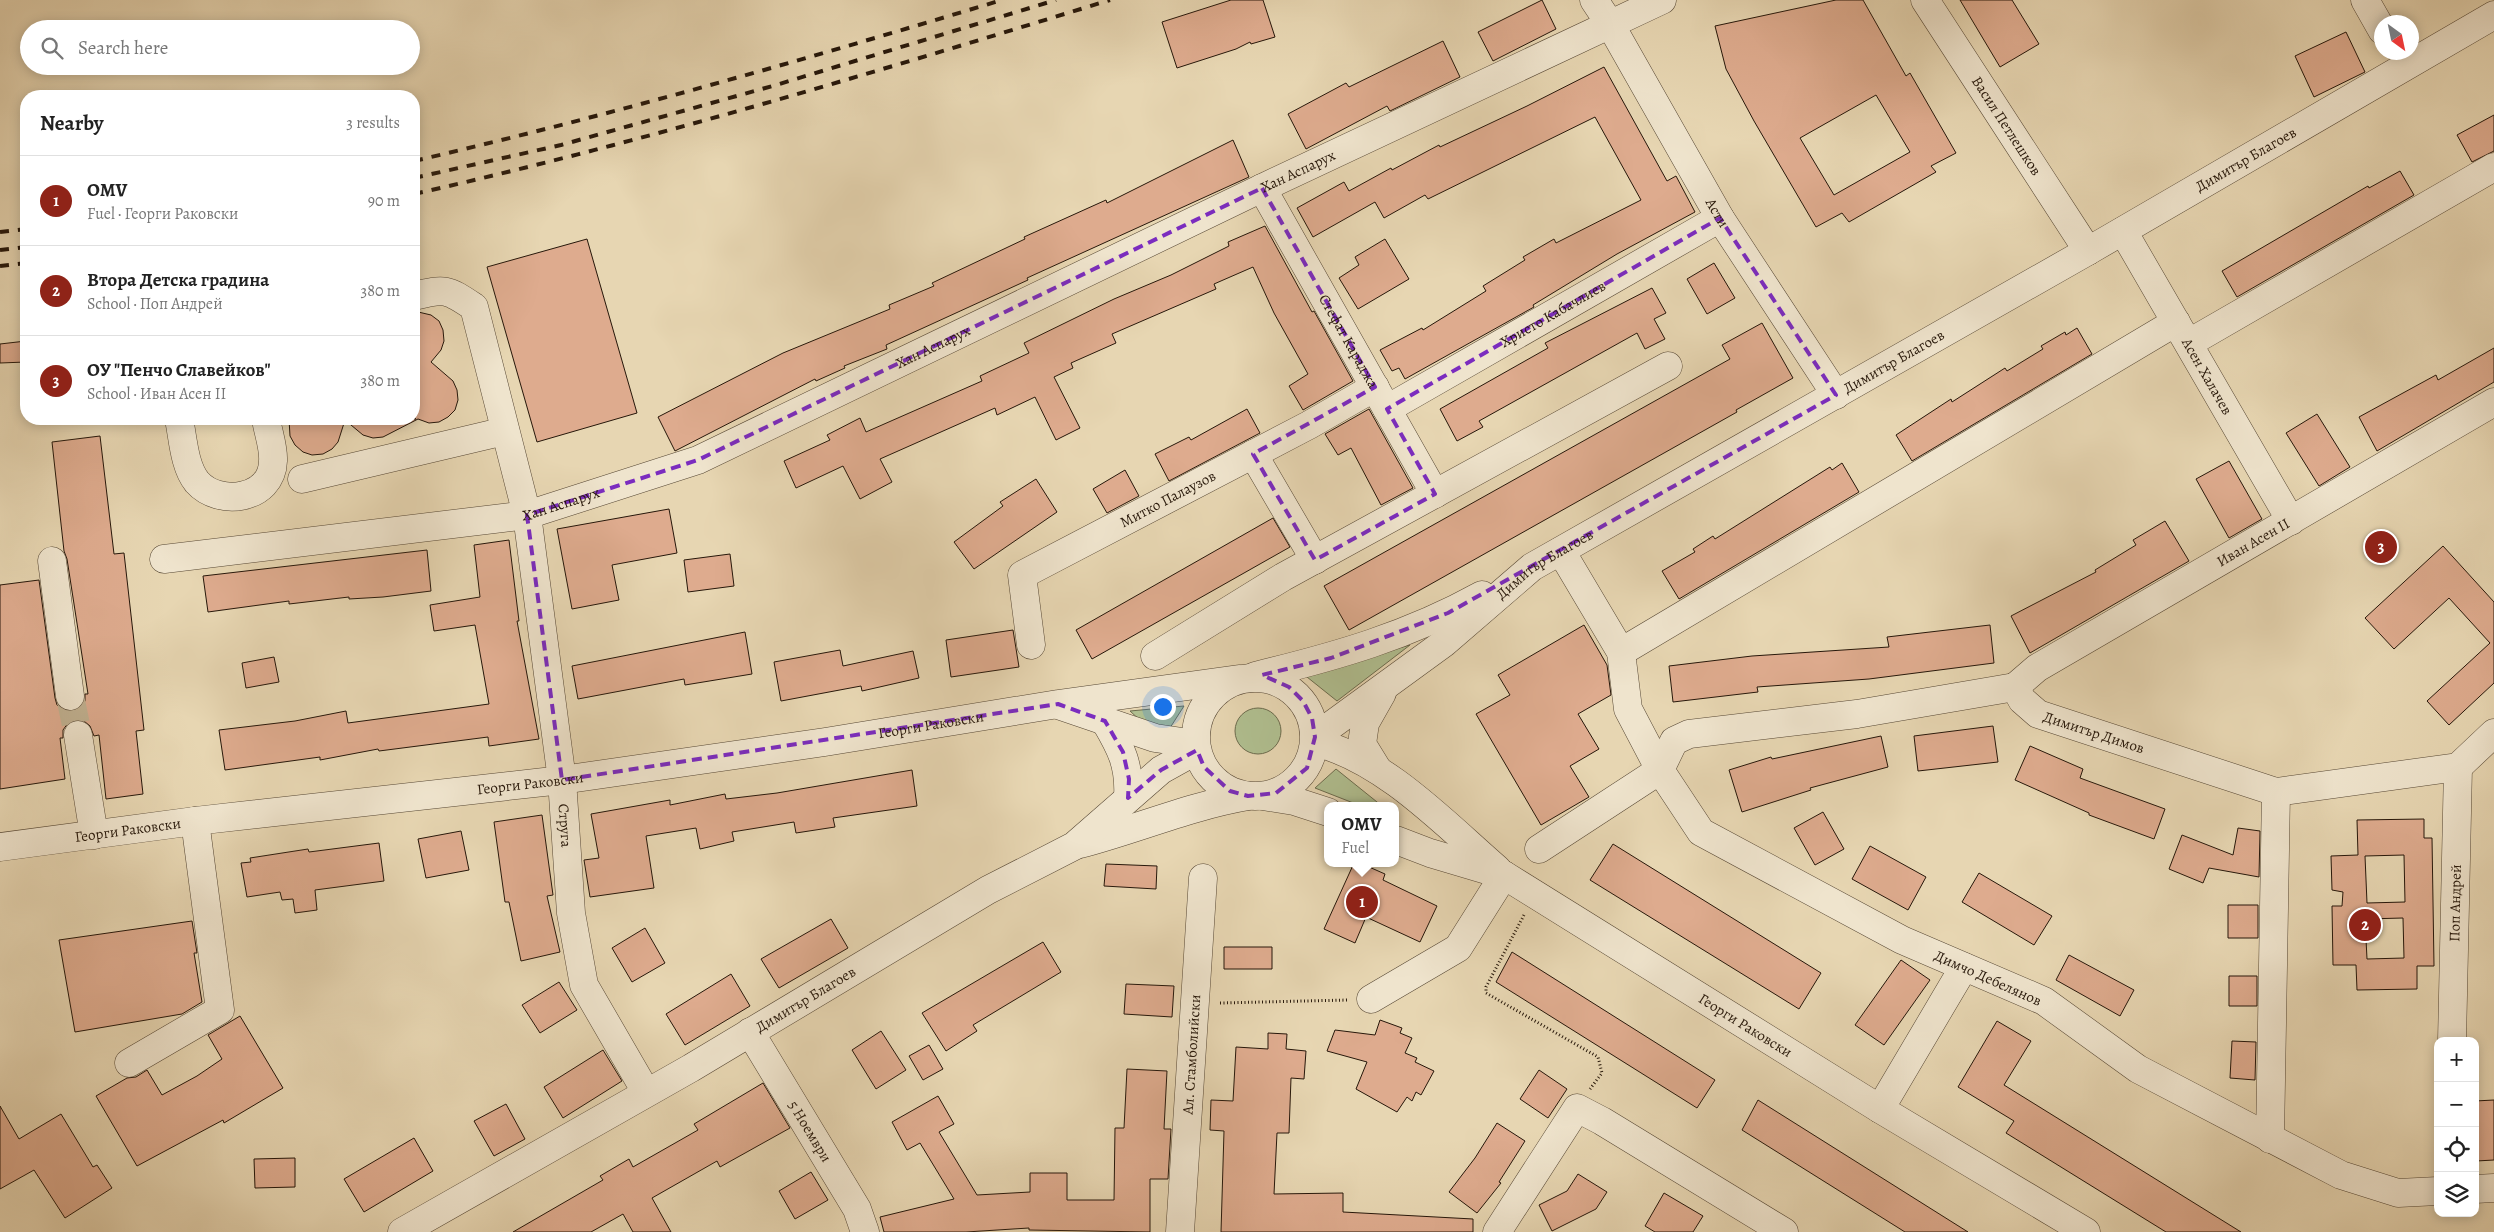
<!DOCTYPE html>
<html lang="en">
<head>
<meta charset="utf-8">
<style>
	:root { --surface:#fff; --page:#f2f2f2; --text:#222; --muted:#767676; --line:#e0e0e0; --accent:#8f2418 }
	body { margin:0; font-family:Alegreya,serif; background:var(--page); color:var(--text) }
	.controls { position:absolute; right:15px; bottom:15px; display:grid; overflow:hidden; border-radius:10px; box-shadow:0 2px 12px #0003 }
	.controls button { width:45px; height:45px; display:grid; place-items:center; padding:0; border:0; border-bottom:1px solid var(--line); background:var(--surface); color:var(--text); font:25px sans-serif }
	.compass { position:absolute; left:2374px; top:15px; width:45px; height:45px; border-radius:50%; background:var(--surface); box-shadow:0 2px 12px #0003; rotate:147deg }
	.you { position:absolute; left:1162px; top:706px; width:18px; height:18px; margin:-12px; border:4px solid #fff; border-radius:50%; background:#1a73e8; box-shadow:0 0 0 8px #1a73e833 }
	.badge { display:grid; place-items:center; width:32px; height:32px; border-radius:50%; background:var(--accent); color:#fff; font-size:16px; font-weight:700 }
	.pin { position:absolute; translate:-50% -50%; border:2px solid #fff; box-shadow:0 1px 5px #0006 }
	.popup { position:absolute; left:1324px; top:802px; width:75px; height:65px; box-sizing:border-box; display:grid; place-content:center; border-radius:10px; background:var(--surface); filter:drop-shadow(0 1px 4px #0005); font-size:16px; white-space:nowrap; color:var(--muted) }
	.popup b { font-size:19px; color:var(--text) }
	.popup::after { content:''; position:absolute; left:50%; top:100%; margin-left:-10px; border:10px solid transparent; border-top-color:var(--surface) }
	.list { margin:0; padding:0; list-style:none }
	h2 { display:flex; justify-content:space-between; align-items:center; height:65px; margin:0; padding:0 20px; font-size:21px }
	h2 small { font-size:16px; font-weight:400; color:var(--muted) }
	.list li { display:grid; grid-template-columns:32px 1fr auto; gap:15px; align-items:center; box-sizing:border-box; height:90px; padding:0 20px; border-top:1px solid var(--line) }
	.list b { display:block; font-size:19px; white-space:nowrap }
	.list p { margin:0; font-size:16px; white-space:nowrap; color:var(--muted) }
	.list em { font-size:16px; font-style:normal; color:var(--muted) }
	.icon { flex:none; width:28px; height:28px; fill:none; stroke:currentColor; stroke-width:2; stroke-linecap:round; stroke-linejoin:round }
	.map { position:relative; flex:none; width:2494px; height:1232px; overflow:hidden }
	.search { position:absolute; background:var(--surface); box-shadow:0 2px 12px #0003; left:20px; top:20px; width:400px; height:55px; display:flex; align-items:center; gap:12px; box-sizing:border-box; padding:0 18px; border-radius:28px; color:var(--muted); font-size:19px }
	.panel { position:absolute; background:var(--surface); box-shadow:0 2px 12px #0003; left:20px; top:90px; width:400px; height:335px; border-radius:20px }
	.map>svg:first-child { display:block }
	.green { fill:#b0bf90; stroke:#6b6b4d }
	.building { fill:#deab8e; stroke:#26170a; fill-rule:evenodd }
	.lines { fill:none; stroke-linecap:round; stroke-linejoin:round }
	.minor-tunnel { stroke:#c0b090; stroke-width:28; stroke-dasharray:28 14; stroke-linecap:butt }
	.minor-casing { stroke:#564734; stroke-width:29 }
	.path { stroke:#26170a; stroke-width:3; stroke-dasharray:1 2.5; stroke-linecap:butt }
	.minor { stroke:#efe4cd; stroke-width:28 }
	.rail { stroke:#26170a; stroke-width:4; stroke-dasharray:9 9; stroke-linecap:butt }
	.marked { fill:none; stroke:#7b2cbf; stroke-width:4; stroke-dasharray:10 6; stroke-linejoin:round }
	.labels { text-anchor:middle; stroke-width:5; stroke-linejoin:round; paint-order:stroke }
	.street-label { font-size:15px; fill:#26170a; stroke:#efe4cd }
</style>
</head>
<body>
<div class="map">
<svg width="2494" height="1232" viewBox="0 0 2494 1232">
	<rect width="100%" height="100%" fill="#e7d6b2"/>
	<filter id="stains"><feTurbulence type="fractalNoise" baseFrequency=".004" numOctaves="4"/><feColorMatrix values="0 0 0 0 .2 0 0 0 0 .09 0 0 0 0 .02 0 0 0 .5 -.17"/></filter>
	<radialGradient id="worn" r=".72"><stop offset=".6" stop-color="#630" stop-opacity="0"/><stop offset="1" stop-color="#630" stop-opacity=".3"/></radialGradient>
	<path class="green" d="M1410,645L1337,701L1302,673Z
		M1184,706L1168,731L1142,722L1130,711Z
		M1235 731a23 23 0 1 1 46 0a23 23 0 1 1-46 0Z
		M1336,769L1382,806H1361L1315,788Z"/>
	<path class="building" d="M1231,0H1263L1275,37L1251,44L1250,42L1236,49L1177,68L1162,22Z
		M1542,0L1556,29L1493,61L1478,32Z
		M1836,0H1863L1906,76L1910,73L1956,153L1931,166L1936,172L1849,222L1842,213L1816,227L1754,121L1726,69L1715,26ZM1876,95L1910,152L1834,195L1800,138Z
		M1960,0H2012L2039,44L2000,67Z
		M2346,32L2365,72L2314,97L2295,56Z
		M1443,41L1460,77L1390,111L1387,106L1306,149L1288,114L1346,83L1349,87Z
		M1604,67L1667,181L1676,176L1695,212L1617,254L1533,305L1534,307L1405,379L1399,368L1392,371L1380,350L1422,328L1423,330L1486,291L1483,286L1525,260L1523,257L1554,239L1556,243L1641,200L1595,117L1428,199L1425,195L1384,218L1375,202L1313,237L1297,208L1344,182L1349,191L1391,168L1392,170L1439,145L1440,147L1527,106Z
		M2494,115V151L2472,162L2457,135Z
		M1233,140L1249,177L1027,278L1028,280L886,345L887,349L844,366L845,368L816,381L815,379L675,451L658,417L783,353L890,309L889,305L934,286L932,283L1025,239L1024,237L1106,200L1107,203Z
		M2400,171L2414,195L2237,297L2222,271L2368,186L2369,188Z
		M1265,226L1312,312L1314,311L1353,381L1303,410L1289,386L1308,374L1274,313L1253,267L1214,284L1216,289L1112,334L1116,343L1071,363L1073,368L1054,377L1080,428L1056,440L1035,397L997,415L995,408L880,459L892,482L860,499L843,466L796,488L784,461L830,440L827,435L860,418L866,432L982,381L980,376L1029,353L1024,343L1114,299L1171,275L1229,246L1228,242Z
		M587,239L637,413L537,442L487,267Z
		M1385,239L1409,279L1358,309L1339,278L1359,265L1355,257Z
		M1714,263L1735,298L1707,314L1687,279Z
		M1652,288L1666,313L1654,319L1665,339L1645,349L1637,333L1479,421L1483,427L1457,441L1440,409L1548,348L1545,343Z
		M414,311L431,315L439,321L443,330L444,341L441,350L431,362L453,381L457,390L458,400L455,410L448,417L439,422L429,423L418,419L383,437L373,438L363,435L345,420L338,442L332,449L323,454L312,455L303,452L295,445L290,436L289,419H416L414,418Z
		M1762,323L1793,378L1736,410L1737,412L1349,630L1324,586L1730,359L1722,345Z
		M2077,328L2092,354L1912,461L1896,435L1951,399L1952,402L2005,368L2007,371L2043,349L2041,346L2065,332L2066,335Z
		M26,341V362L0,363V344Z
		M2494,348V382L2377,451L2359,417L2436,375L2438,380Z
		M1247,409L1260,433L1169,481L1155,454L1189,437L1191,440Z
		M1369,409L1413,488L1381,505L1351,448L1338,455L1325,434Z
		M2317,414L2350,467L2319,486L2286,433Z
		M100,436L114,554L124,553L144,730L136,731L143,794L106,799L99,735L94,736L90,726L84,721L76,720L68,723L63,730V738H60L65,779L0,789V585L39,580L55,698L57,705L65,711H73L80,708L85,701V694H88L67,559L64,551L52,442Z
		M2229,461L2262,519L2229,538L2196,479Z
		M1842,463L1859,492L1679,599L1662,571L1695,552L1693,549L1713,536L1715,539L1830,467L1832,470Z
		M1125,470L1139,496L1107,513L1093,489Z
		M1036,479L1057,512L974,569L954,542L1003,506L1000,502Z
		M669,509L677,553L612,565L619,600L572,609L557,529Z
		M1273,518L1290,547L1092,659L1076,630Z
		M2165,521L2189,561L2030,653L2011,616L2096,572L2095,570L2136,545L2133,540Z
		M509,540L519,621H517L539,739L489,746L488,737L379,751L378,749L320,760V757L225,770L219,730L295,721L346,711L348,723L489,704L475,625L434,631L430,605L480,597L474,545Z
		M2443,546L2494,602V683L2449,725L2427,701L2490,643L2449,598L2394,649L2365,618Z
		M427,550L431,591L383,597L349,599V597L289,604V601L208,612L203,576Z
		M730,554L734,586L688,592L684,560Z
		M1584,625L1607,665L1611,695L1578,714L1599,749L1570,766L1589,797L1541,825L1476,714L1510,695L1498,675Z
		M1990,625L1994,663L1869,679L1757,687L1758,692L1673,702L1669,666L1752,656L1889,647L1887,637Z
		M1013,630L1019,667L951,677L946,640Z
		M745,632L752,674L685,685L684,679L578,699L572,666Z
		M840,650L843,666L913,651L919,678L862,691L861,686L781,701L774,662Z
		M274,657L279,682L246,688L242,663Z
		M1993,726L1998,762L1918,771L1914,736Z
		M1881,736L1888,767L1810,788L1811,790L1742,812L1729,770L1771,757L1772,759Z
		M2030,746L2083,769L2080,778L2165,809L2154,839L2089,815V813L2015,780Z
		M912,770L917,806L833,818L835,827L796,833L794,822L732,832L734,841L700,849L696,828L646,836L654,888L590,897L584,860L599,858L591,814L670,800V805L725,794L726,799L777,793Z
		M1823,812L1844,849L1815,865L1794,828Z
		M542,815L553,895L547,896L560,952L521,961L509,902H505L494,822Z
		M2424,819V838H2432L2434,966H2417V989L2357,990L2356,965H2333L2332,906H2342L2343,892L2332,890L2331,856L2358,855L2357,820ZM2404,855L2405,902L2367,903L2365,856ZM2403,918L2404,958L2367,959L2365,919Z
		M2238,828L2260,831L2259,877L2209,868L2203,883L2169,869L2182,835L2233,855Z
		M461,831L469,870L426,878L418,839Z
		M379,843L384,881L315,890L317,910L295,913L293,899L282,900L280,892L247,897L241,863L251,862L250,858L308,849L309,852Z
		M1613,844L1821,973L1799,1009L1590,880Z
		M1870,846L1926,877L1908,910L1852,879Z
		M1354,863H1360L1385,874L1383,880L1437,906L1420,942L1366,917L1355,943L1324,929Z
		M1106,864L1157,866L1156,889L1104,886Z
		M1979,873L2052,916L2034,945L1962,902Z
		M2228,905H2258V938H2228Z
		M831,919L848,948L779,988L761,959Z
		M192,921L197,953H194L202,1002L182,1014L75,1032L59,940Z
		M645,928L665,963L632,982L612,948Z
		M1043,942L1061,972L973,1025L977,1031L946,1051L922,1013Z
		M1224,947H1272V969H1224Z
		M1512,952L1715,1080L1697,1108L1496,982Z
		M2069,955L2134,990L2120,1016L2056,980Z
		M1901,960L1930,980L1884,1045L1855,1025Z
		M731,974L750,1006L685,1045L666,1014Z
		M2229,976H2257V1006H2229Z
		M559,982L577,1010L540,1033L522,1005Z
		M1126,984L1174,986L1172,1017L1124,1014Z
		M240,1016L283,1088L224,1123L223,1120L137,1166L96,1096L127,1078L136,1077L147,1070L162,1095L197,1076L222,1059L208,1035Z
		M1380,1020L1402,1028L1400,1033L1412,1038L1405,1053L1417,1058L1415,1062L1434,1071L1421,1095L1416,1092L1412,1101L1407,1097L1397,1112L1356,1089L1367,1062L1327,1051L1335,1030L1375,1035Z
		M1997,1021L2031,1041L2004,1085L2241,1232H2166L2006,1133L2014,1121L1958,1087Z
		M881,1031L906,1070L876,1089L852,1050Z
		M1268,1033L1287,1034L1286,1049L1306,1051L1304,1079L1291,1078L1289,1133H1277L1274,1194L1343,1193V1212L1473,1219V1232H1221L1224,1131L1210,1130L1211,1100L1233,1101L1236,1047L1268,1049Z
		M2232,1041L2256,1042L2255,1080L2230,1078Z
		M929,1045L943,1069L923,1080L909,1056Z
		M603,1050L622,1081L563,1118L544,1087Z
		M1127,1069L1167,1071L1164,1129H1171L1168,1179H1150V1232L1029,1230V1228L966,1232H884L880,1217L954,1199L920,1143L907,1150L892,1122L938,1096L954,1124L939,1132L977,1195L1030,1192V1173H1067V1200H1114L1115,1128H1124Z
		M1539,1070L1567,1089L1548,1118L1520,1099Z
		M763,1083L790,1128L720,1167L717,1161L652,1198L671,1232H633L623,1214L591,1232H513L603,1180L600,1176L629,1159L633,1167L698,1130L694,1124Z
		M1758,1100L1968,1232H1905L1742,1130Z
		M2494,1100V1160L2476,1161L2475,1101Z
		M506,1104L525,1139L494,1156L474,1121Z
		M0,1106L19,1139L61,1114L93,1167L97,1165L112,1188L65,1218L34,1170L0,1189Z
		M1497,1123L1525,1141L1499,1182L1501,1183L1477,1213L1449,1192L1475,1158Z
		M414,1138L433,1171L364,1212L344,1179Z
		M295,1158V1187L255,1188L254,1159Z
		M811,1172L828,1200L795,1219L779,1191Z
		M1578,1174L1607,1192L1596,1209L1552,1231L1539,1205L1567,1191Z
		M1664,1193L1703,1216L1693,1232H1655L1645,1226Z"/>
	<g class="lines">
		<path class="minor-tunnel" d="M70,696L78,735"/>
		<g class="minor-casing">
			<g id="minor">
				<path id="s1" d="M1594,0L1610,24L1720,218L1836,395"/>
				<path id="s2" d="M1925,0L2088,251"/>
				<path d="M2365,0L2382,30"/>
				<path id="s3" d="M1262,188L1435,494"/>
				<path id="s4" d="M2123,231L2291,521"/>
				<path id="s5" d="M414,296C446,288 447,289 474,307L527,515L562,780L571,913L584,985L646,1092"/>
				<path d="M2189,343L2494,167"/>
				<path id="s6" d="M1387,409L1720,218"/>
				<path d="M179,419C183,438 184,466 197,482C219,507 272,500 273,461C274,448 268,432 266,419"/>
				<path d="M1253,454L1315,560"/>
				<path d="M302,479L505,431"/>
				<path id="s7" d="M164,559L527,515L698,460L1262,188L1662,0"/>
				<path d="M52,561L70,696"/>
				<path id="s8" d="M1031,645L1022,575L1309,425L1375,387"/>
				<path d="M1621,652L2176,322"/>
				<path d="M1155,656L1283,577L1668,366"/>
				<path d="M1255,676C1337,656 1408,636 1482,595"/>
				<circle cx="1255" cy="737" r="59"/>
				<path id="s9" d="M2015,687L2037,668L2494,402"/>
				<path d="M1061,706L1155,738L1196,744"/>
				<path d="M1105,721C1121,748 1130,765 1128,798"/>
				<path d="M78,735L94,835"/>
				<path id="s10" d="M1315,737L1444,643L1532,567L2088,251L2494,15"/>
				<path d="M1315,742C1385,760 1444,823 1497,869"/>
				<path d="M1378,770L1362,744L1365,723L1382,693"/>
				<path d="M1263,796L1294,801L1328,812"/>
				<path id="s11" d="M1396,840L1430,853L1504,875L1880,1109L2086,1232"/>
				<path d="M1080,844C1137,829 1190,806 1248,796"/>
				<path id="s12" d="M0,847L195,821L562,780L825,742L1058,704L1239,679"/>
				<path d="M1539,849L1660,770L1628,709L1621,652L1561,551"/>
				<path d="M1371,999L1458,948L1504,875"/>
				<path id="s13" d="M750,1032L857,1209L865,1232"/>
				<path id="s14" d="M2452,1041L2458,767"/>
				<path d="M129,1063L220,1010L195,821"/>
				<path d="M1880,1109L1964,967"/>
				<path d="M2270,1139L2276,792"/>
				<path d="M2475,1189L2494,1188"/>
				<path id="s15" d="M2438,1191L2398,1193L2341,1175L2138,1069L2044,1001L1902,940L1701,832L1660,770L1674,741L1689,734L1857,714L2015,687L2022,700L2038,714L2276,792L2458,767L2494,733"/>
				<path id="s16" d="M402,1232L691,1068L988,890L1074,846L1161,770L1197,750"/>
				<path id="s17" d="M1180,1232L1203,878"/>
				<path d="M1497,1232L1577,1108L1602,1121L1784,1232"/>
			</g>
		</g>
		<path class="path" d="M1524,915L1486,987V993L1598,1057L1602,1073L1590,1089
			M1220,1003L1348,1000"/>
		<use href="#minor" class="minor"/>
		<path class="rail" d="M414,161C612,115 807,59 1002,0
			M414,178L561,145L776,85L1056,0
			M414,194C649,141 879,71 1110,0
			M0,232L26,229
			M0,250L26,247
			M0,266L26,263"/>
	</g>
	<path class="marked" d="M1262,188L1375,387L1253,454L1315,560L1435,494L1387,409L1720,218L1836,395L1448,613L1331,658L1262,675L1289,687L1303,701L1312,718L1315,737L1307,768L1276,793L1248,796L1230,791L1204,767L1197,750L1161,770L1128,798L1129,779L1123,752L1105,721L1058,704L562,780L527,515L698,460Z"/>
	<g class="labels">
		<g class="street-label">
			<text dy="5" stroke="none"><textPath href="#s2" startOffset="150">Васил Петлешков</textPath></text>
			<text dy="5" stroke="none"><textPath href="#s10" startOffset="1098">Димитър Благоев</textPath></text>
			<text dy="5" stroke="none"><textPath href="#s7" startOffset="1211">Хан Аспарух</textPath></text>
			<text dy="5" stroke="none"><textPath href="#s1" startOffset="246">Асти</textPath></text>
			<text dy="5" stroke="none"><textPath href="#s6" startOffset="191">Христо Кабачлиев</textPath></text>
			<text dy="5" stroke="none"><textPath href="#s3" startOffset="176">Стефат Караджа</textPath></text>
			<text dy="5" stroke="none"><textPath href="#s7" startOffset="806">Хан Аспарух</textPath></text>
			<text dy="5" stroke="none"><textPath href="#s10" startOffset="692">Димитър Благоев</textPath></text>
			<text dy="5" stroke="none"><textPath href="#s4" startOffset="168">Асен Халачев</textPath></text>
			<text dy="5" stroke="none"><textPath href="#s8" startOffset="235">Митко Палаузов</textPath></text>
			<text dy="5" stroke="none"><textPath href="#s7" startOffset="401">Хан Аспарух</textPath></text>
			<text dy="5" stroke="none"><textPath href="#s9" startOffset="279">Иван Асен II</textPath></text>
			<text dy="5" stroke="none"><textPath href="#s10" startOffset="288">Димитър Благоев</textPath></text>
			<text dy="5" stroke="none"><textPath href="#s12" startOffset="939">Георги Раковски</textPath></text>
			<text dy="5" stroke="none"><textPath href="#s15" startOffset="1375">Димитър Димов</textPath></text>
			<text dy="5" stroke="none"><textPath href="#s12" startOffset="534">Георги Раковски</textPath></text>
			<text dy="5" stroke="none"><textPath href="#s5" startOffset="592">Струга</textPath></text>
			<text dy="5" stroke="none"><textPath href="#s12" startOffset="129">Георги Раковски</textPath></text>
			<text dy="5" stroke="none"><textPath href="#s14" startOffset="138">Поп Андрей</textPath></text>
			<text transform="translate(1988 978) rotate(24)" y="5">Димчо Дебелянов</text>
			<text dy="5" stroke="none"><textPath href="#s16" startOffset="466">Димитър Благоев</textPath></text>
			<text dy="5" stroke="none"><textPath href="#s11" startOffset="398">Георги Раковски</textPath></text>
			<text dy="5" stroke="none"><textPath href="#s17" startOffset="178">Ал. Стамболийски</textPath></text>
			<text dy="5" stroke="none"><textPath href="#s13" startOffset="116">5 Ноември</textPath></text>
		</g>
	</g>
	<rect width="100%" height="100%" filter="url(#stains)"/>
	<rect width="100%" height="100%" fill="url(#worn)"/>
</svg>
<div class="controls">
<button>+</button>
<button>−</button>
<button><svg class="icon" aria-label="locate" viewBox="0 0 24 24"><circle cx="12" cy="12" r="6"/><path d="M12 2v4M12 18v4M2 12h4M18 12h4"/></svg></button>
<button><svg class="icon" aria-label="layers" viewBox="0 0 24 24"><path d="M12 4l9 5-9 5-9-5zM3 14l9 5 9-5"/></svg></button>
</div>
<svg class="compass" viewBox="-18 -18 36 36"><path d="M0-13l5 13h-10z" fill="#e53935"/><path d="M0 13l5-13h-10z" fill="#767676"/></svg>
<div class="you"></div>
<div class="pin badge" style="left:1362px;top:902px">1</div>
<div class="popup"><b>OMV</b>Fuel</div>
<div class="pin badge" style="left:2365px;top:925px">2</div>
<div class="pin badge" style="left:2381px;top:547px">3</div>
<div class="search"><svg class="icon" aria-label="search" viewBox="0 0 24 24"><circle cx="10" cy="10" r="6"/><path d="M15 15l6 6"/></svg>Search here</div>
<section class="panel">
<h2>Nearby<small>3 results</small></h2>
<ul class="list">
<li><span class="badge">1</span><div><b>OMV</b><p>Fuel · Георги Раковски</p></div><em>90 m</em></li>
<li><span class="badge">2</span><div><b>Втора Детска градина</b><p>School · Поп Андрей</p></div><em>380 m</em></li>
<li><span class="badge">3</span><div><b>ОУ &quot;Пенчо Славейков&quot;</b><p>School · Иван Асен II</p></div><em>380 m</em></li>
</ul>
</section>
</div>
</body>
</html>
